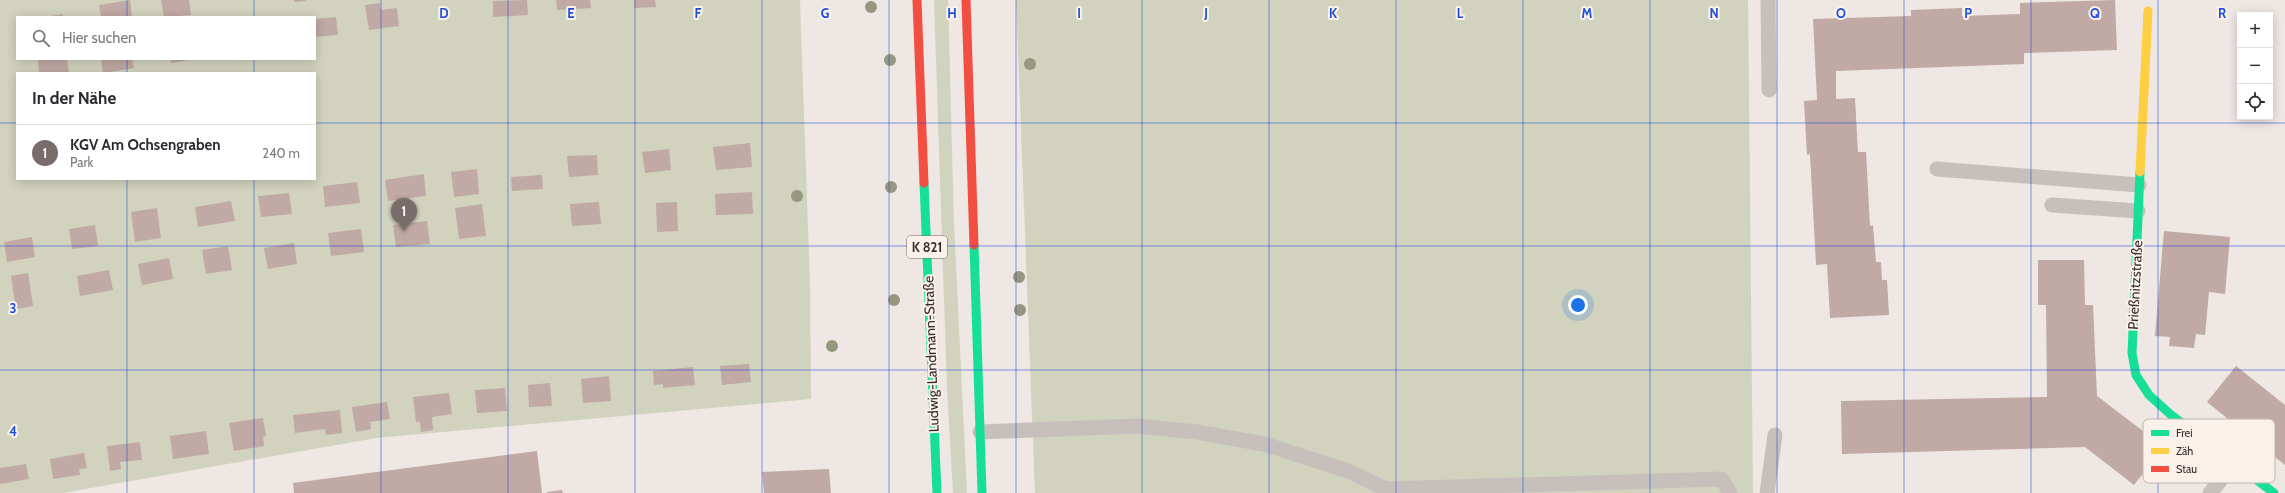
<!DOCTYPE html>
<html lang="de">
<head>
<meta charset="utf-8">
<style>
	:root { --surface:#fff; --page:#f7f7f7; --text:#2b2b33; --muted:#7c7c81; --line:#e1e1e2; --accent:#786d6b }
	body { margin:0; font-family:Cabin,sans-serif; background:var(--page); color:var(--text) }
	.controls { position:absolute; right:12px; top:12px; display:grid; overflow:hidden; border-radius:0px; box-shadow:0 2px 10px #0003 }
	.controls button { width:36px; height:36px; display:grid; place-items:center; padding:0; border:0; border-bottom:1px solid var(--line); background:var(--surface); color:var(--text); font:20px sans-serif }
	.you { position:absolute; left:1578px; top:305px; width:14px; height:14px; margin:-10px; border:3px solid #fff; border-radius:50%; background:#1a73e8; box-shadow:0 0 0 6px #1a73e833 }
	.badge { display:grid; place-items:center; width:26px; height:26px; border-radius:50%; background:var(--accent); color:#fff; font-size:13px; font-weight:700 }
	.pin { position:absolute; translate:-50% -33px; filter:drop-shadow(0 1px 2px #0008) }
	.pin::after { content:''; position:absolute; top:21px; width:14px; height:12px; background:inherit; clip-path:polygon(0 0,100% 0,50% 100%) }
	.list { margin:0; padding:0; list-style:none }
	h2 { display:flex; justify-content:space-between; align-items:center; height:52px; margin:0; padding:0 16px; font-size:17px }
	h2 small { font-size:13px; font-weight:400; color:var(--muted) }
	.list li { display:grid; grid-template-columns:26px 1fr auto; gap:12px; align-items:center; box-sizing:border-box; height:56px; padding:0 16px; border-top:1px solid var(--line) }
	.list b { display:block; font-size:15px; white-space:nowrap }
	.list p { margin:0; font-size:13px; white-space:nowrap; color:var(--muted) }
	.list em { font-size:13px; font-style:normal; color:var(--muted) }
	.icon { flex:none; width:22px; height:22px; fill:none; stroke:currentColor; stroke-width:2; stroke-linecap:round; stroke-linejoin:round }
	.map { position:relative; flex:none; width:2285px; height:493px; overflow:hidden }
	.search { position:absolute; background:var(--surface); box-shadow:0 2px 10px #0003; left:16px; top:16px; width:300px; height:44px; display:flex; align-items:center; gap:10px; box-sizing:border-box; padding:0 14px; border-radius:0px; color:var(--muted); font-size:15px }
	.panel { position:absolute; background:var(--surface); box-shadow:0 2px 10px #0003; left:16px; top:72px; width:300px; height:108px; border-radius:0px }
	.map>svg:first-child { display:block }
	.green { fill:#d2d3be; fill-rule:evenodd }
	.building { fill:#c1a9a5 }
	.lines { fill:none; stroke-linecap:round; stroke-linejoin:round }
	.lane { stroke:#c7bfbc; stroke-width:15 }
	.fast { stroke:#16e098; stroke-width:9 }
	.slow { stroke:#ffcf43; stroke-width:9 }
	.jam { stroke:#f24e42; stroke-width:9 }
	.tree { fill:#96977f }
	.grid { fill:none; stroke:#1d4ed8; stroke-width:1; stroke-opacity:0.55 }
	.labels { text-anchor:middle; stroke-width:4; stroke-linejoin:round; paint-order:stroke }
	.shield { fill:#faf1eb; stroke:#726764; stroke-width:1 }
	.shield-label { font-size:13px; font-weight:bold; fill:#382c2a }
	.street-label { font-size:14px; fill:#382c2a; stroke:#faf1eb }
	.key { fill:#faf1eb; stroke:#c0b6b1; stroke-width:1 }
	.key-label { font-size:11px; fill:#382c2a }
	.grid-label { font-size:13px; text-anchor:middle; font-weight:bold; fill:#1d4ed8; stroke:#faf1eb; stroke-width:4; stroke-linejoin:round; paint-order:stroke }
</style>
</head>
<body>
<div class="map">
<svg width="2285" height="493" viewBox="0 0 2285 493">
	<rect width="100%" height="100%" fill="#eee7e3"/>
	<path class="green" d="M0,0H800L810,284L811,399L376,438L63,493H0ZM17,17H315V59H17ZM17,73H315V179H17Z
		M934,0H948L954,225L967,493H953L947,388Z
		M1016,0H1748L1753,493H1035Z"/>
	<path class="building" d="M130,0L132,17H101L99,5Z
		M161,0H189L191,15L164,17Z
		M294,0H306V1L294,2Z
		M527,0L528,15L493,17V1Z
		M556,0H590L591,8L557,10Z
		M634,0H655L656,7L634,8Z
		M2115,0L2117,50L2024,53V64L1836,71V99L1855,98L1858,152H1866L1870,226L1873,225L1876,262H1881L1882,280H1887L1889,315L1830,318L1827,264L1816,265L1810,154L1807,155L1804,101L1817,100L1813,19L1911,16V10L1962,8V16L2020,14V3Z
		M380,3L381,10L397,8L399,26L369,30L365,5Z
		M63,14V17H52V16Z
		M336,17L338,35L315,37V19Z
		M38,59H67L69,73H39Z
		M101,59H132L134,68L103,73Z
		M170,59H190V60L171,63Z
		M750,143L752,167L716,170L713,147Z
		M669,149L671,170L645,173L642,152Z
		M597,155L598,175L569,177L567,156Z
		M477,169L479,194L454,197L451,172Z
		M424,174L426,196L388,201L385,180Z
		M542,175L543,189L512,191L511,177Z
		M357,182L360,203L325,207L323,186Z
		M752,192L753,214L716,215L715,194Z
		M289,193L292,214L261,217L258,196Z
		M231,201L235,221L198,227L195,207Z
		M599,202L601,224L572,226L570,204Z
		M677,202L678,231L657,232L656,203Z
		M482,204L486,236L459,239L455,208Z
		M157,208L161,238L135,242L131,212Z
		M427,221L430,244L396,247L393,225Z
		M95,225L98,246L72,249L69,229Z
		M361,229L364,252L331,256L328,233Z
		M2164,231L2230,237L2225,294L2209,292L2205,335L2196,334L2194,348L2169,346L2170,337L2155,336Z
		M32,237L35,257L7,262L4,242Z
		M294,243L297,264L268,269L264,248Z
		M228,246L232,270L206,274L202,250Z
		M169,258L173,279L142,285L138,264Z
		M2038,260H2084L2085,305H2093L2097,396L2164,447L2134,485L2085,447L1842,454L1841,401L2047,397L2046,305H2038Z
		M109,270L113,290L80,296L77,276Z
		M28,273L33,306L16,309L11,276Z
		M749,364L751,382L722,385L720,366Z
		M2236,366L2285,405V465L2207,402Z
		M693,367L695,385L663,388V384L654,385L653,371Z
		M609,376L611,401L583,403L581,379Z
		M550,383L552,406L529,407L528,385Z
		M505,388L507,411L477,413L475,390Z
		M449,393L452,414L432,417L433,430L421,432L420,422H416L413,397Z
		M387,402L390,419L370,422L371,429L356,432L352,407Z
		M340,410L342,433L326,435L325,429L295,433L293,415Z
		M263,418L266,436L263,437L264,446L234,451L229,423Z
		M206,431L209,454L173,459L170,436Z
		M140,442L142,460L120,462L121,469L110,471L107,446Z
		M537,451L542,493H294L293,483Z
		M84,453L87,468L79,469L80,475L53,479L50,459Z
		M26,464L29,479L0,484V468Z
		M829,469L831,493H764L762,472Z
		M562,490L563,493H547V492Z"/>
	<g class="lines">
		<path class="lane" d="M1768,0L1769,90
			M1937,169L2139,185
			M2052,205L2138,211
			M980,432L1137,426L1197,432L1264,444L1348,471L1386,489L1722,479L1730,493
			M1767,493L1775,435
			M2210,493L2235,463"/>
		<path class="fast" d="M2140,172L2132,353L2136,375L2149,395L2170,414L2274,493
			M924,183L937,493
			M974,245L982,493"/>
		<path class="slow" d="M2140,172L2148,11"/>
		<path class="jam" d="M917,0L924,183
			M966,0L974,245"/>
	</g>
	<g class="tree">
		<circle cx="871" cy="7" r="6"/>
		<circle cx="890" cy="60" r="6"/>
		<circle cx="1030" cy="64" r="6"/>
		<circle cx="891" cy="187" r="6"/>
		<circle cx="797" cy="196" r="6"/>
		<circle cx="1019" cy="277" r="6"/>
		<circle cx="894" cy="300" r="6"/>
		<circle cx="1020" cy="310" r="6"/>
		<circle cx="832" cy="346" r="6"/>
	</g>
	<path class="grid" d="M127,0V17M254,0V17M381,0V493M508,0V493M635,0V493M762,0V493M889,0V493M1016,0V493M1142,0V493M1269,0V493M1396,0V493M1523,0V493M1650,0V493M1777,0V493M1904,0V493M2031,0V493M2158,0V493M127,59V73M254,59V73M0,123H17M315,123H2285M127,179V493M254,179V493M0,246H2285M0,370H2285"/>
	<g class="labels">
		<rect class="shield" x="907" y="236" width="40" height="22" rx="3"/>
		<g class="shield-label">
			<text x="927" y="252">K 821</text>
		</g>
		<g class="street-label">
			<text transform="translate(2135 285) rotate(-87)" y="5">Prießnitzstraße</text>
			<text transform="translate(931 354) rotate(-92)" y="5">Ludwig-Landmann-Straße</text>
		</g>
	</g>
	<rect x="2143" y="419" width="132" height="64" rx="6" class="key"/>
	<rect x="2151" y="430" width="18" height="6" fill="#16e098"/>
	<rect x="2151" y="448" width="18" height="6" fill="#ffcf43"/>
	<rect x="2151" y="466" width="18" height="6" fill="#f24e42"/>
	<g class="key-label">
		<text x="2176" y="437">Frei</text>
		<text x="2176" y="455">Zäh</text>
		<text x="2176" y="473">Stau</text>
	</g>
	<g class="grid-label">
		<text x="444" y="18">D</text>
		<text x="571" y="18">E</text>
		<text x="698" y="18">F</text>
		<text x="825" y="18">G</text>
		<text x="952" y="18">H</text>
		<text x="1079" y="18">I</text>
		<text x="1206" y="18">J</text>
		<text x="1333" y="18">K</text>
		<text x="1460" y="18">L</text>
		<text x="1587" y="18">M</text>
		<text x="1714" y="18">N</text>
		<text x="1841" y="18">O</text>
		<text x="1968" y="18">P</text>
		<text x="2095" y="18">Q</text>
		<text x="2222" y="18">R</text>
		<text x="13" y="313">3</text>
		<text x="13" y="436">4</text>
	</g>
</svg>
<div class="controls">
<button>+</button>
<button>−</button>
<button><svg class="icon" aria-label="locate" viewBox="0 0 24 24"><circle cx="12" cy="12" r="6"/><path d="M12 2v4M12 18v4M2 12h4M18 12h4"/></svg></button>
</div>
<div class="you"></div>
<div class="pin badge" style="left:404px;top:231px">1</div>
<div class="search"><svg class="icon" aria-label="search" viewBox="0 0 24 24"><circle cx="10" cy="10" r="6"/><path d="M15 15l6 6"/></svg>Hier suchen</div>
<section class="panel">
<h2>In der Nähe<small></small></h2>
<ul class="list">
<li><span class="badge">1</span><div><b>KGV Am Ochsengraben</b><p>Park</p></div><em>240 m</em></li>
</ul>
</section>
</div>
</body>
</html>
